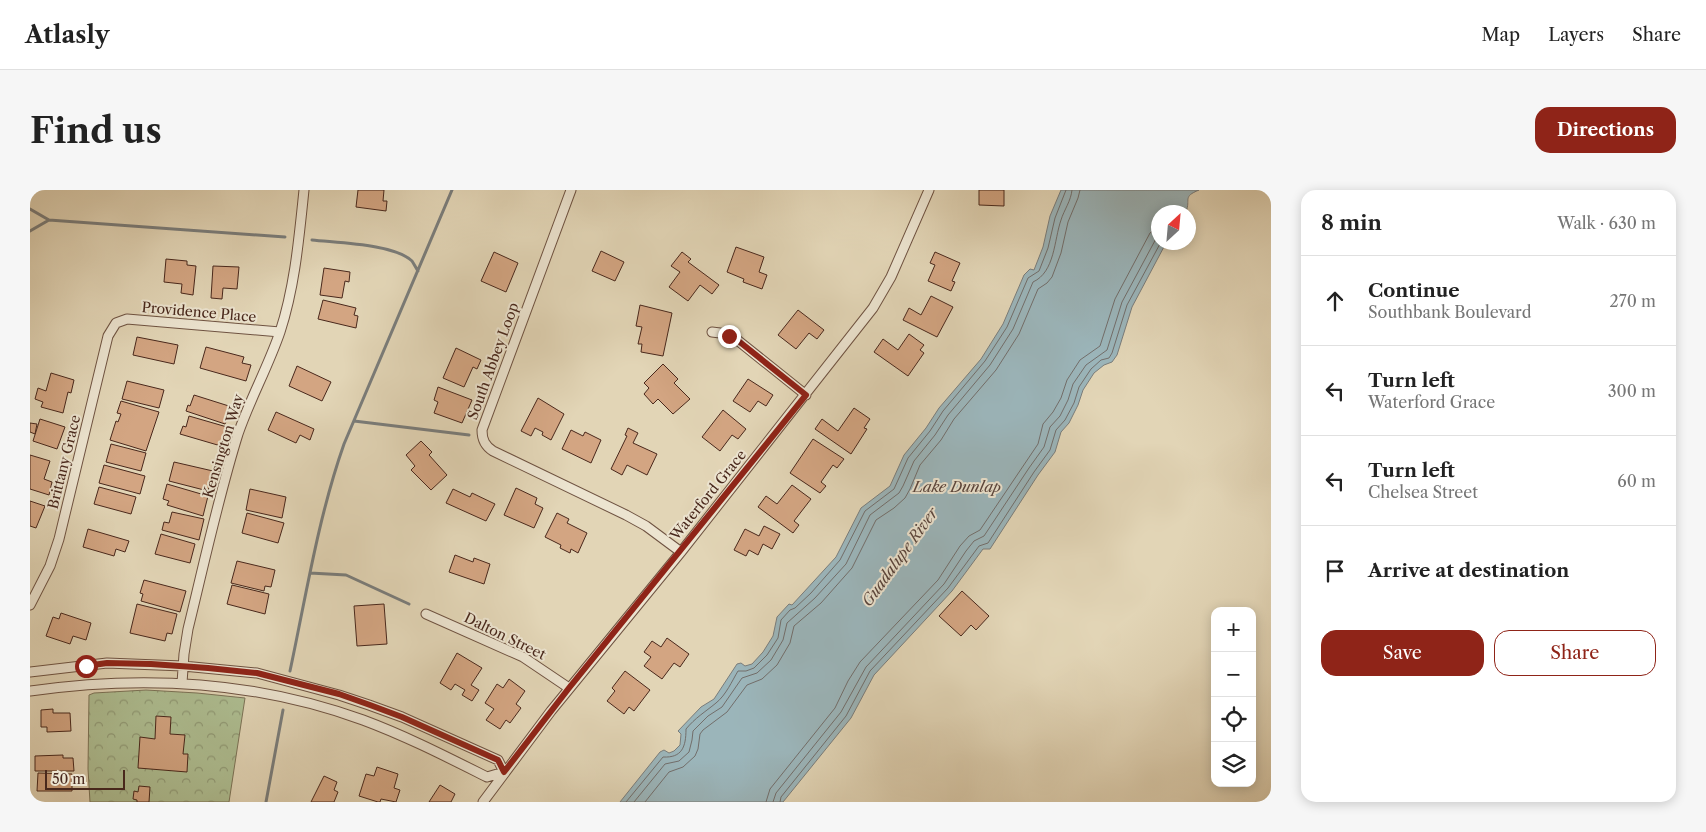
<!DOCTYPE html>
<html lang="en">
<head>
<meta charset="utf-8">
<style>
	:root { --surface:#fff; --page:#f6f6f6; --text:#222; --muted:#767676; --line:#e0e0e0; --accent:#8f2418 }
	body { margin:0; font-family:"Libre Caslon Text",serif; background:var(--page); color:var(--text) }
	.controls { position:absolute; right:15px; bottom:15px; display:grid; overflow:hidden; border-radius:10px; box-shadow:0 2px 12px #0003 }
	.controls button { width:45px; height:45px; display:grid; place-items:center; padding:0; border:0; border-bottom:1px solid var(--line); background:var(--surface); color:var(--text); font:25px sans-serif }
	.compass { position:absolute; left:1121px; top:15px; width:45px; height:45px; border-radius:50%; background:var(--surface); box-shadow:0 2px 12px #0003; rotate:26deg }
	.scale { position:absolute; left:15px; bottom:12px; width:80px; box-sizing:border-box; padding-left:5px; border:2px solid #49281c; border-top:0; font-size:14px; line-height:18px; white-space:nowrap; color:#49281c; -webkit-text-stroke:4px #ece4d0; paint-order:stroke }
	.stop { position:absolute; width:15px; height:15px; margin:-11px; border:4px solid #8f2418; border-radius:50%; background:#fff }
	.stop.end { background:#8f2418; border-color:#fff; box-shadow:0 1px 5px #0008 }
	.list { margin:0; padding:0; list-style:none }
	h2 { display:flex; justify-content:space-between; align-items:center; height:65px; margin:0; padding:0 20px; font-size:21px }
	h2 small { font-size:16px; font-weight:400; color:var(--muted) }
	.list li { display:grid; grid-template-columns:32px 1fr auto; gap:15px; align-items:center; box-sizing:border-box; height:90px; padding:0 20px; border-top:1px solid var(--line) }
	.list b { display:block; font-size:19px; white-space:nowrap }
	.list p { margin:0; font-size:16px; white-space:nowrap; color:var(--muted) }
	.list em { font-size:16px; font-style:normal; color:var(--muted) }
	.actions { display:flex; gap:10px; padding:15px 20px }
	.actions a { flex:1; padding:11px 0; border:1px solid var(--accent); border-radius:15px; text-align:center; font-size:18px; color:var(--accent) }
	.actions .main { background:var(--accent); color:#fff }
	.icon { flex:none; width:28px; height:28px; fill:none; stroke:currentColor; stroke-width:2; stroke-linecap:round; stroke-linejoin:round }
	.map { position:relative; flex:none; width:1241px; height:612px; overflow:hidden; border-radius:15px }
	header { display:flex; align-items:center; gap:30px; box-sizing:border-box; height:70px; padding:0 25px; background:var(--surface); border-bottom:1px solid var(--line) }
	header strong { font-size:24px }
	nav { display:flex; gap:28px; margin-inline-start:auto; font-size:18px }
	.intro { display:flex; align-items:center; justify-content:space-between; box-sizing:border-box; height:120px; padding:0 30px }
	h1 { margin:0; font-size:35px }
	.button { padding:12px 22px; border-radius:15px; background:var(--accent); color:#fff; font-size:18px; font-weight:700 }
	main { display:flex; gap:30px; padding:0 30px }
	aside { flex:1; background:var(--surface); border-radius:15px; box-shadow:0 2px 12px #0003 }
	.map>svg:first-child { display:block }
	.park { fill:url(#park-crowns); stroke:#7c7357 }
	.water { fill:#9bb5ba; stroke:#7a7d7b }
	.lines { fill:none; stroke-linecap:round; stroke-linejoin:round }
	.shore { stroke:#726e6b; stroke-width:1 }
	.stream { stroke:#7a7d7b; stroke-width:3 }
	.building { fill:#d3a582; stroke:#49281c }
	.street-casing { stroke:#6f5342; stroke-width:11 }
	.street { stroke:#ece4d0; stroke-width:9 }
	.route { stroke:#8f2418; stroke-width:6 }
	.labels { text-anchor:middle; stroke-width:4; stroke-linejoin:round; paint-order:stroke }
	.street-label { font-size:14px; fill:#49281c; stroke:#ece4d0 }
	.water-label { font-size:15px; font-style:italic; fill:#59443c; stroke:#ece4d0 }
</style>
</head>
<body>
<header>
<strong>Atlasly</strong>
<nav><a>Map</a><a>Layers</a><a>Share</a></nav>
</header>
<div class="intro"><h1>Find us</h1><a class="button">Directions</a></div>
<main>
<div class="map">
<svg width="1241" height="612" viewBox="0 0 1241 612">
	<defs>
		<pattern id="park-crowns" width="20" height="18" patternUnits="userSpaceOnUse" patternTransform="scale(1.25)"><rect width="20" height="18" fill="#aebe92"/><path d="M2 6a3 3 0 1 1 6 0M12 15a3 3 0 1 1 6 0" fill="none" stroke="#909a76"/></pattern>
	</defs>
	<rect width="100%" height="100%" fill="#e2d5b6"/>
	<filter id="stains"><feTurbulence type="fractalNoise" baseFrequency=".004" numOctaves="4"/><feColorMatrix values="0 0 0 0 .2 0 0 0 0 .09 0 0 0 0 .02 0 0 0 .5 -.17"/></filter>
	<radialGradient id="worn" r=".72"><stop offset=".6" stop-color="#630" stop-opacity="0"/><stop offset="1" stop-color="#630" stop-opacity=".3"/></radialGradient>
	<path class="park" d="M116,500L167,503L215,508L199,612H60L58,579L59,505L64,503Z"/>
	<path class="water" d="M1031,0H1169C1152,7 1161,9 1156,22H1128V52L1136,53L1102,117L1087,165L1082,172L1074,175L1064,183L1053,200L1048,215L1039,233L1031,242L1025,262L1008,285L960,359H953L922,401L844,485L821,528L753,612H590L630,562L634,560L639,563L644,561L650,555L651,544L648,541L671,517L684,509L707,474L711,473L715,476L722,474L733,462L743,446L747,427L759,414L762,415L806,367L831,318L860,296L874,265L896,238L909,218L951,169L973,134L994,85L1000,79L1004,80L1013,57L1020,26Z"/>
	<g class="lines">
		<path class="shore" d="M596,612L633,567C652,568 656,557 656,539C665,528 675,522 686,513C696,505 702,491 708,481H716L724,478L737,465L748,448L751,430L760,420L765,418L781,403L810,370L835,321L864,299L878,268L900,241L913,221L955,171L977,137L998,88L1009,81L1018,58L1025,28L1036,0
			M604,612L635,574L649,571L659,562L662,550L663,541L678,526L692,517L712,488L727,483L741,470L753,450L757,433L785,408L816,374L840,325L869,303L873,296L884,271L905,245L918,225L960,175L983,139L1003,92C1025,82 1024,50 1031,30C1034,20 1041,11 1042,0
			M615,612L639,582L653,577L665,566L668,559L670,544L673,540L697,522L717,495L732,489L747,475L760,453L764,436L791,413L822,378L846,330L864,318L875,308L880,299L890,275L911,250L924,229L966,180L989,144L1008,99L1017,93L1022,87L1031,63L1038,32L1048,8L1050,0
			M736,612L740,599L805,518L818,491L830,472L908,390L930,356L939,346L950,340L1008,254L1013,234L1023,222L1031,208L1037,190L1050,170L1070,156L1085,109L1120,43L1128,36
			M743,612L746,603L811,522L836,477L914,394L936,361L944,351L954,346L999,278L1014,257L1020,237L1030,226L1038,210L1043,194L1056,175L1077,160L1092,112L1128,45
			M750,612L751,607L816,526L840,481L918,398L949,356L958,353L1004,282L1020,260L1026,240L1035,230L1044,213L1049,197L1061,179L1071,170L1079,168L1082,163L1097,115L1131,52"/>
		<path class="stream" d="M0,19L19,30L255,47
			M0,41L19,30
			M282,50C308,53 364,54 382,71C384,74 386,78 388,81
			M324,231L439,245
			M280,383L316,385L379,414
			M260,481C276,406 288,328 314,254L422,0
			M236,612L253,520"/>
	</g>
	<path class="building" d="M328,0H354L353,11H357L356,21L326,17Z
		M949,0H974V16L949,15Z
		M706,57L734,67L729,82L737,85L732,99L713,92L714,89L697,82Z
		M571,61L594,72L585,91L562,81Z
		M464,62L488,73L476,102L451,91Z
		M652,62L661,69L658,72L689,95L682,104L670,95L658,111L639,97L650,82L641,76Z
		M905,62L930,73L922,91L925,92L921,101L898,91L905,75L900,73Z
		M136,69L157,71V75L166,76L163,105L151,103L152,94L134,92Z
		M183,76L209,77L207,99L193,98L192,109L181,108Z
		M294,78L320,82L319,92L315,91L312,108L290,105Z
		M901,106L923,117L907,147L873,130L879,118L891,125Z
		M293,110L326,118L324,125L328,126L326,138L288,129Z
		M610,115L642,123L633,166L611,162L612,154H608L612,137L606,136Z
		M768,120L794,140L787,149L779,143L766,159L748,145Z
		M879,144L894,155L890,160L894,163L878,186L844,162L853,149L868,160Z
		M107,147L148,155L144,174L103,165Z
		M176,157L214,167L212,173L221,175L216,191L170,178Z
		M426,158L451,170L447,179L443,177L434,197L413,188Z
		M633,174L648,189L644,193L660,209L643,224L628,209L623,214L614,204L619,198L614,193Z
		M267,176L301,192L292,211L259,196Z
		M21,183L44,190L41,203L38,202L33,223L11,217L13,212L5,209L8,198L16,201Z
		M718,189L743,205L736,216L728,211L720,222L703,211Z
		M97,191L134,200L129,218L92,209Z
		M408,197L442,210L432,233L404,223L408,212L404,210Z
		M164,205L202,217L195,234L156,221L158,215L160,216Z
		M508,208L534,224L521,250L512,245L513,242L505,238L501,246L491,241Z
		M91,211L129,222L116,261L80,250L86,231L88,232L91,224L87,223Z
		M824,218L840,229L834,238L837,239L821,264L785,239L792,229L808,241Z
		M693,220L716,239L708,249L702,245L690,261L672,247Z
		M246,222L284,239L280,250L270,245L266,253L238,240Z
		M159,226L197,237L191,256L150,244L153,236L156,237Z
		M10,229L35,237L27,259L3,251Z
		M0,233L7,234L5,244L0,242Z
		M598,238L608,243L603,253L627,264L617,285L597,275L592,285L581,279L597,246L595,245Z
		M541,240L553,246L555,242L571,250L561,273L532,259Z
		M783,249L814,269L807,278L803,275L791,292L796,296L790,303L760,283Z
		M391,251L402,262L399,265L417,285L401,300L381,280L385,276L376,265Z
		M81,254L116,263L111,281L76,272Z
		M0,265L20,271L14,289L22,292L19,305L0,299Z
		M144,272L183,281L178,301L139,291Z
		M74,275L115,286L110,304L69,293Z
		M137,294L178,306L173,326L137,315L139,311L133,309Z
		M762,295L781,309L764,331L769,335L763,343L728,317L736,306L747,314Z
		M69,297L106,307L101,324L64,314Z
		M486,298L507,308L505,314L513,318L504,338L474,325Z
		M220,299L256,307L252,328L216,320Z
		M423,299L440,307L442,303L465,314L456,331L416,313Z
		M0,311L15,316L6,338L0,336Z
		M142,322L174,329L169,350L132,340L134,332L139,333Z
		M217,323L254,333L248,353L212,343Z
		M527,323L539,329L537,333L557,343L548,363L541,359L540,363L530,358L531,355L515,347Z
		M734,336L750,344L742,359L733,354L728,365L719,360L716,366L704,360L715,339L729,346Z
		M58,339L99,351L95,362L86,359L84,366L53,357Z
		M131,344L165,354L160,373L125,364Z
		M425,365L443,372L444,368L460,374L454,394L419,382Z
		M207,371L245,380L241,397L235,396L234,401L201,393Z
		M114,390L156,401L150,422L111,411L113,404L110,403Z
		M202,395L239,404L235,424L197,414Z
		M932,401L959,426L946,440L941,435L931,446L909,426Z
		M107,414L147,424L142,444L137,443L135,451L100,443Z
		M354,414L357,454L327,456L324,416Z
		M31,423L61,433L56,450L43,446L40,454L16,446L23,427L29,429Z
		M637,448L659,464L650,477L644,473L632,489L614,476L621,467L614,462L622,451L631,457Z
		M427,463L452,478L441,495L449,500L442,511L432,505L435,500L425,494L421,500L410,493Z
		M595,481L620,500L604,521L599,517L594,524L577,511L585,501L582,498Z
		M479,489L495,501L486,514L491,518L480,533L476,530L470,539L456,530L464,519L455,513L467,494L473,498Z
		M23,519V523H40L41,541L17,542V537H11V520Z
		M126,526L141,527L140,544L155,545L153,564H158L157,582L108,578L110,547L125,549Z
		M33,565V568H43L44,581H5V566Z
		M347,577L368,584L364,598L370,600L366,612L351,609L350,612H348L329,606L336,584L344,586Z
		M8,583L42,584V601H7Z
		M294,586L307,592L304,600L308,602L304,612H281Z
		M410,595L425,604L421,612H399Z
		M109,596L120,597L119,612H107V610L103,609L104,601L108,602Z"/>
	<g class="lines">
		<g class="street-casing">
			<path id="street" d="M541,0L452,240C452,250 455,256 463,261L596,325L616,336L651,362
				M682,142L690,143L706,149L776,205
				M0,415L20,376L29,349L78,146L86,133L97,129L250,142
				M396,424L493,467L539,498
				M0,482L77,473L153,476L227,483L309,505L339,515L372,527L468,570L474,582L457,587C417,567 376,546 333,530C226,491 112,485 0,501
				M152,493L154,464L158,439C174,374 188,308 208,244C220,209 238,177 250,142C265,96 269,48 274,0
				M453,612L521,521L651,362L843,118L861,87L899,0"/>
		</g>
		<use href="#street" class="street"/>
	</g>
	<g class="lines">
		<path class="route" d="M56,476L77,473L121,474L178,478L227,483L309,504L340,515L372,527L468,570L474,582L539,498L776,205L706,149L699,146"/>
	</g>
	<g class="labels">
		<g class="street-label">
			<text transform="translate(169 122) rotate(5)" y="5">Providence Place</text>
			<text transform="translate(463 171) rotate(-70)" y="5">South Abbey Loop</text>
			<text transform="translate(193 256) rotate(-73)" y="5">Kensington Way</text>
			<text transform="translate(34 272) rotate(-76)" y="5">Brittany Grace</text>
			<text transform="translate(678 305) rotate(-51)" y="5">Waterford Grace</text>
			<text transform="translate(475 446) rotate(26)" y="5">Dalton Street</text>
		</g>
		<g class="water-label">
			<text x="927" y="302">Lake Dunlap</text>
			<text transform="translate(870 367) rotate(-54)" y="5">Guadalupe River</text>
		</g>
	</g>
	<rect width="100%" height="100%" filter="url(#stains)"/>
	<rect width="100%" height="100%" fill="url(#worn)"/>
</svg>
<div class="controls">
<button>+</button>
<button>−</button>
<button><svg class="icon" aria-label="locate" viewBox="0 0 24 24"><circle cx="12" cy="12" r="6"/><path d="M12 2v4M12 18v4M2 12h4M18 12h4"/></svg></button>
<button><svg class="icon" aria-label="layers" viewBox="0 0 24 24"><path d="M12 4l9 5-9 5-9-5zM3 14l9 5 9-5"/></svg></button>
</div>
<svg class="compass" viewBox="-18 -18 36 36"><path d="M0-13l5 13h-10z" fill="#e53935"/><path d="M0 13l5-13h-10z" fill="#767676"/></svg>
<div class="scale">50 m</div>
<div class="stop" style="left:56px;top:476px"></div>
<div class="stop end" style="left:699px;top:146px"></div>
</div>
<aside>
<h2>8 min<small>Walk · 630 m</small></h2>
<ul class="list">
<li><svg class="icon" aria-label="ahead" viewBox="0 0 24 24"><path d="M12 20V5M6 11l6-6 6 6"/></svg><div><b>Continue</b><p>Southbank Boulevard</p></div><em>270 m</em></li>
<li><svg class="icon" aria-label="left" viewBox="0 0 24 24"><path d="M17 20v-9H6M10 6l-5 5 5 5"/></svg><div><b>Turn left</b><p>Waterford Grace</p></div><em>300 m</em></li>
<li><svg class="icon" aria-label="left" viewBox="0 0 24 24"><path d="M17 20v-9H6M10 6l-5 5 5 5"/></svg><div><b>Turn left</b><p>Chelsea Street</p></div><em>60 m</em></li>
<li><svg class="icon" aria-label="arrive" viewBox="0 0 24 24"><path d="M6 21V4h12l-3 4 3 4H6"/></svg><div><b>Arrive at destination</b></div></li>
</ul>
<div class="actions"><a class="main">Save</a><a>Share</a></div>
</aside>
</main>
</body>
</html>
